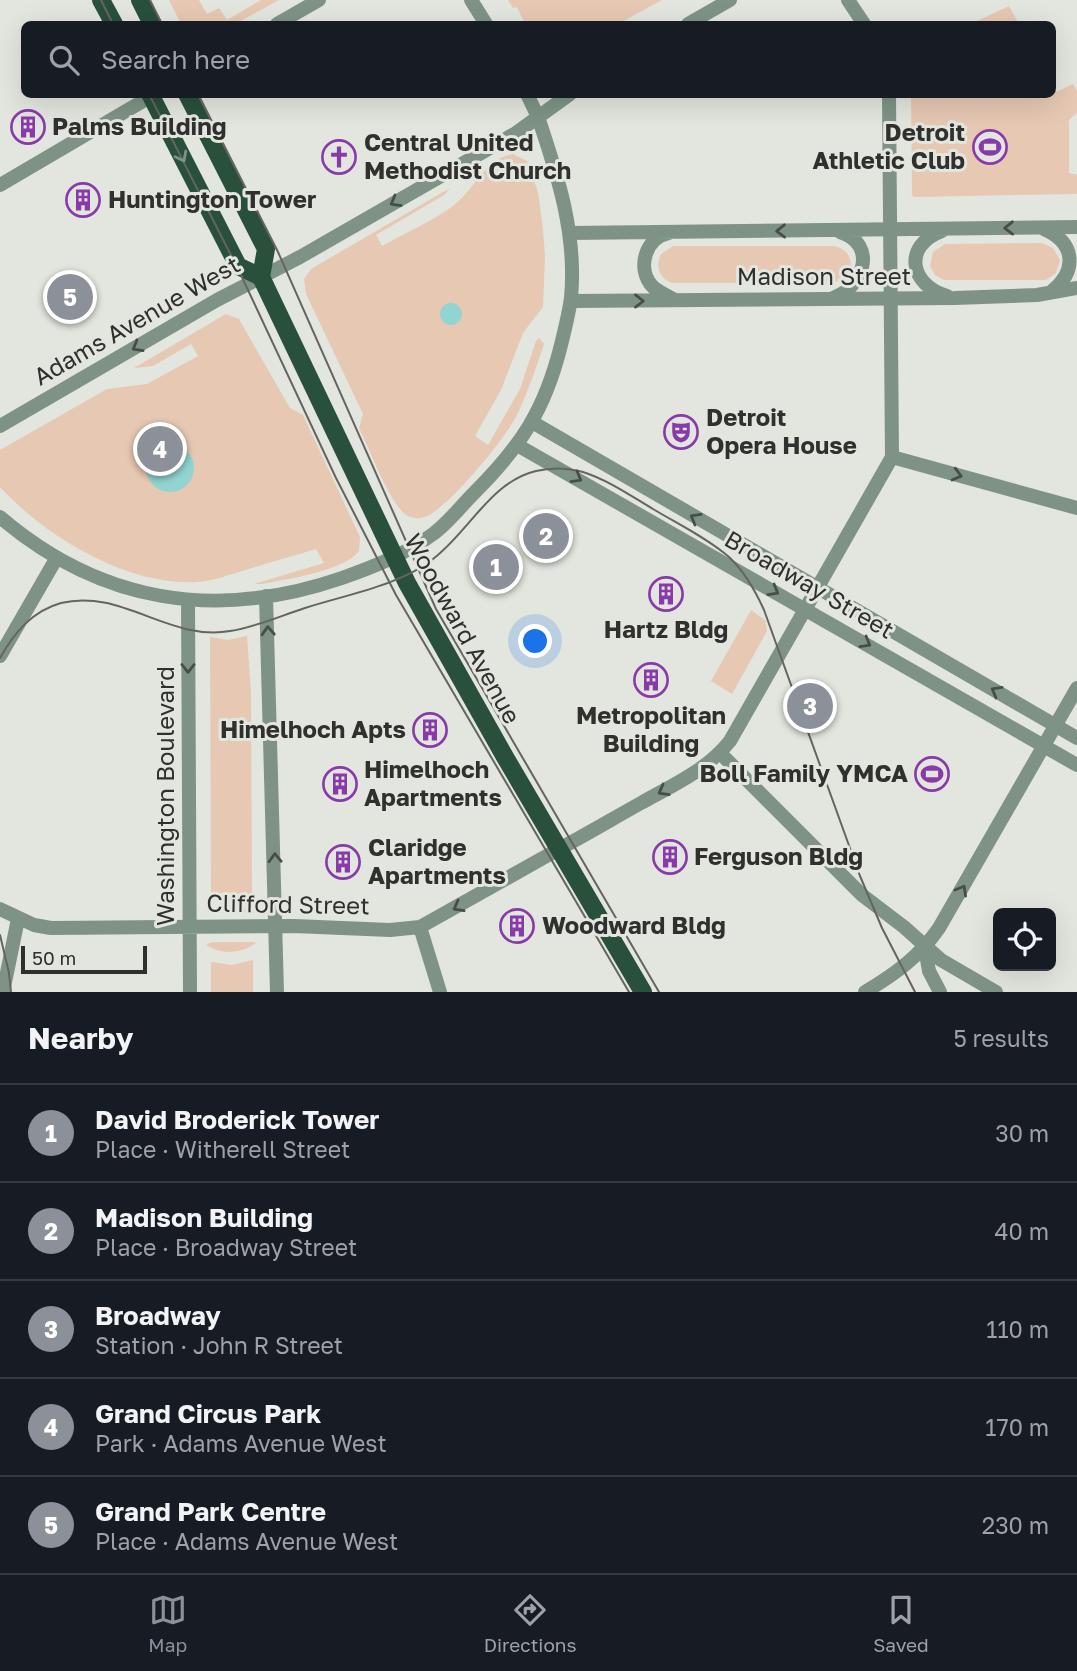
<!DOCTYPE html>
<html lang="en">
<head>
<meta charset="utf-8">
<style>
	:root { --surface:#171b24; --page:#242831; --text:#f1f3f6; --muted:#9ea1a6; --line:#363941; --accent:#8c9099 }
	body { margin:0; font-family:"Golos Text",sans-serif; background:var(--page); color:var(--text) }
	.controls { position:absolute; right:21px; bottom:21px; display:grid; overflow:hidden; border-radius:10px; box-shadow:0 7px 28px #0002 }
	.controls button { width:63px; height:63px; display:grid; place-items:center; padding:0; border:0; border-bottom:2px solid var(--line); background:var(--surface); color:var(--text); font:35px sans-serif }
	.scale { position:absolute; left:21px; bottom:18px; width:126px; box-sizing:border-box; padding-left:7px; border:4px solid #30312e; border-top:0; font-size:19px; line-height:24px; white-space:nowrap; color:#30312e; -webkit-text-stroke:5px #e3e6de; paint-order:stroke }
	.you { position:absolute; left:536px; top:642px; width:24px; height:24px; margin:-18px; border:5px solid #fff; border-radius:50%; background:#1a73e8; box-shadow:0 0 0 10px #1a73e833 }
	.badge { display:grid; place-items:center; width:46px; height:46px; border-radius:50%; background:var(--accent); color:#fff; font-size:23px; font-weight:700 }
	.pin { position:absolute; translate:-50% -50%; border:4px solid #fff; box-shadow:0 2px 7px #0006 }
	.list { margin:0; padding:0; list-style:none }
	h2 { display:flex; justify-content:space-between; align-items:center; height:91px; margin:0; padding:0 28px; font-size:30px }
	h2 small { font-size:23px; font-weight:400; color:var(--muted) }
	.list li { display:grid; grid-template-columns:46px 1fr auto; gap:21px; align-items:center; box-sizing:border-box; height:98px; padding:0 28px; border-top:2px solid var(--line) }
	.list b { display:block; font-size:26px; white-space:nowrap }
	.list p { margin:0; font-size:23px; white-space:nowrap; color:var(--muted) }
	.list em { font-size:23px; font-style:normal; color:var(--muted) }
	.icon { flex:none; width:38px; height:38px; fill:none; stroke:currentColor; stroke-width:2; stroke-linecap:round; stroke-linejoin:round }
	.map { position:relative; flex:none; width:1077px; height:992px; overflow:hidden }
	.search { position:absolute; background:var(--surface); box-shadow:0 7px 28px #0002; left:21px; right:21px; top:21px; height:77px; display:flex; align-items:center; gap:18px; box-sizing:border-box; padding:0 24px; border-radius:10px; color:var(--muted); font-size:26px }
	.sheet { height:581px; background:var(--surface) }
	nav { display:flex; justify-content:space-around; align-items:center; box-sizing:border-box; height:98px; border-top:2px solid var(--line); background:var(--surface); font-size:19px; color:var(--muted) }
	nav a { display:grid; justify-items:center; gap:4px }
	nav .on { color:var(--accent) }
	.map>svg:first-child { display:block }
	.green { fill:#e6c8b3 }
	.water { fill:#91d4d1 }
	.lines { fill:none; stroke-linecap:round; stroke-linejoin:round }
	.minor { stroke:#7e9386; stroke-width:14 }
	.tertiary { stroke:#7e9386; stroke-width:14 }
	.primary { stroke:#29503b; stroke-width:18 }
	.tram { stroke:#646561; stroke-width:2 }
	.oneway { stroke:#7d9484 }
	.oneway2 { stroke:#474e48 }
	.labels { text-anchor:middle; stroke-width:6; stroke-linejoin:round; paint-order:stroke }
	.poi-label { font-size:24px; font-weight:bold; fill:#30312e; stroke:#e3e6de; text-anchor:start }
	.street-label { font-size:24px; fill:#30312e; stroke:#e3e6de }
</style>
</head>
<body>
<div class="map">
<svg width="1077" height="992" viewBox="0 0 1077 992">
	<rect width="100%" height="100%" fill="#e3e6de"/>
	<path class="green" d="M169,0H199L207,14L219,8L227,20L261,0H279L235,24H181Z
		M508,0H662L618,24H525L517,7L513,8Z
		M1009,6L1019,24H971Z
		M1073,84L1077,91V113L1069,120V173L1077,175V194L914,197L912,195L911,95L1052,94L1053,86L1056,92Z
		M513,154L527,161L538,192L543,229L545,257L543,307L523,333L501,390L475,436L488,445L520,389L536,341L539,338L544,344C536,368 528,392 517,415C505,439 452,503 429,515C422,519 415,519 408,516C391,508 369,447 359,428L363,414L306,294L304,279L311,269L450,188L444,195L376,235L382,246C405,233 431,222 453,206C474,191 485,158 513,154Z
		M1042,243L1053,248L1060,260L1056,273L1046,280H944L935,275L930,266L933,252L945,244Z
		M673,246H833C845,248 851,255 851,267L845,278L832,283H672C659,278 655,267 661,254Z
		M226,314L239,319L290,408L303,415L360,537L359,551C344,571 287,579 262,584H254L324,563L316,549C290,557 265,564 239,572C225,576 212,581 197,582C127,586 46,537 0,487V450L107,389L147,384L198,356L191,344L153,366L134,368Z
		M751,610L765,620L767,631L732,694L711,681Z
		M247,636L251,692L252,896L225,892L211,896L210,637L228,640Z
		M231,905L245,907L256,913H207Z
		M212,942H252L256,943C240,954 222,955 206,945Z
		M253,960V992H211V962L232,965Z"/>
	<path class="water" d="M440 314a11 11 0 1 1 22 0a11 11 0 1 1-22 0Z
		M146 468a24 24 0 1 1 48 0a24 24 0 1 1-48 0Z"/>
	<g class="lines">
		<path class="minor" d="M471,0L486,24
			M848,0L864,24
			M277,24L319,0
			M527,94L538,117
			M0,185L155,94
			M892,457L1077,508
			M720,753L862,895L904,927L941,960L996,992
			M559,849C587,834 614,818 641,803C673,785 707,770 730,741L892,457L889,94
			M925,948L929,971L940,992
			M3,992L18,919"/>
		<path class="tertiary" d="M688,24L730,0
			M1044,229C1076,243 1077,271 1052,291
			M942,231C902,246 910,285 947,296
			M570,233L1077,227
			M669,233C645,238 636,269 653,287C659,292 667,296 673,299
			M833,298C864,287 878,244 840,232
			M571,301L955,298L1037,295L1077,288
			M532,422L1077,738
			M0,426L217,300L300,257L516,133L570,94
			M517,445L1077,765
			M0,517C101,603 217,621 342,578C373,567 406,554 433,534C448,523 461,506 474,493C521,446 545,410 561,345C565,329 569,313 571,298C577,235 558,176 538,117
			M266,596L277,992
			M188,600L190,992
			M0,656L56,559
			M0,909L34,925L51,928L294,926L390,930L420,927L559,849
			M420,927L440,992
			M865,992C895,974 919,957 939,928L1077,688"/>
		<path class="primary" d="M101,0L114,24
			M140,0L152,24
			M150,94L238,266L261,277
			M187,94L266,249L261,277L407,583L505,757L643,992"/>
		<path class="tram" d="M101,0L113,24
			M150,0L162,24
			M149,94L241,275L336,478L396,595L629,992
			M198,94L278,252L436,609L659,992
			M0,658C14,633 32,611 61,603C121,588 170,642 230,631C256,627 280,616 305,608C345,595 401,585 433,559C469,532 490,482 536,471C552,467 568,468 583,472C608,480 631,496 653,509C678,524 707,538 729,557C745,572 755,590 764,610L860,876L882,928L915,992
			M0,935L9,973L11,992"/>
	</g>
	<defs><path id="oneway-chevron" d="M-2-3.5L2.5 0L-2 3.5" fill="none" stroke-width="1.6" stroke-linecap="round" stroke-linejoin="round" transform="scale(1.75)"/></defs>
	<use class="oneway" href="#oneway-chevron" transform="translate(182 157) rotate(62)"/>
	<g class="oneway2">
		<use href="#oneway-chevron" transform="translate(395 202) rotate(150)"/>
		<use href="#oneway-chevron" transform="translate(1009 228) rotate(179)"/>
		<use href="#oneway-chevron" transform="translate(781 231) rotate(179)"/>
		<use href="#oneway-chevron" transform="translate(639 301)"/>
		<use href="#oneway-chevron" transform="translate(137 347) rotate(150)"/>
		<use href="#oneway-chevron" transform="translate(957 475) rotate(15)"/>
		<use href="#oneway-chevron" transform="translate(577 478) rotate(30)"/>
		<use href="#oneway-chevron" transform="translate(695 518) rotate(-150)"/>
		<use href="#oneway-chevron" transform="translate(774 591) rotate(30)"/>
		<use href="#oneway-chevron" transform="translate(268 631) rotate(-93)"/>
		<use href="#oneway-chevron" transform="translate(866 643) rotate(30)"/>
		<use href="#oneway-chevron" transform="translate(188 668) rotate(90)"/>
		<use href="#oneway-chevron" transform="translate(996 691) rotate(-150)"/>
		<use href="#oneway-chevron" transform="translate(663 791) rotate(151)"/>
		<use href="#oneway-chevron" transform="translate(275 858) rotate(-92)"/>
		<use href="#oneway-chevron" transform="translate(962 890) rotate(-60)"/>
		<use href="#oneway-chevron" transform="translate(458 907) rotate(151)"/>
	</g>
	<defs>
		<g id="building-ring" transform="scale(1.75)"><circle r="9.5" fill="#e3e6de" stroke="#893aaa" stroke-width="1.5"/><path d="M-4-6H4V6H1V3H-1V6H-4ZM-2.5-4.3h1.7v1.8h-1.7ZM.8-4.3h1.7v1.8H.8ZM-2.5-1h1.7V.8h-1.7ZM.8-1h1.7V.8H.8Z" fill="#893aaa"/></g>
		<g id="stadium-ring" transform="scale(1.75)"><circle r="9.5" fill="#e3e6de" stroke="#893aaa" stroke-width="1.5"/><path d="M0-5a6.5 5 0 1 0 0 10a6.5 5 0 1 0 0-10ZM-3.5-1.8h7v3.6h-7Z" fill="#893aaa"/></g>
		<g id="church-ring" transform="scale(1.75)"><circle r="9.5" fill="#e3e6de" stroke="#893aaa" stroke-width="1.5"/><path d="M-1.2-6h2.4v3.5h3.3v2.4h-3.3V6h-2.4V-.1h-3.3v-2.4h3.3Z" fill="#893aaa"/></g>
		<g id="theatre-ring" transform="scale(1.75)"><circle r="9.5" fill="#e3e6de" stroke="#893aaa" stroke-width="1.5"/><path d="M-5-5.5Q0-4 5-5.5V0Q5 5 0 6Q-5 5-5 0ZM-3.3-2.5H-1v1.5H-3.3ZM1-2.5H3.3v1.5H1ZM-2.8 1Q0 5.5 2.8 1Z" fill="#893aaa"/></g>
	</defs>
	<g fill-rule="evenodd">
		<use href="#building-ring" x="28" y="127"/>
		<use href="#stadium-ring" x="990" y="147"/>
		<use href="#church-ring" x="339" y="157"/>
		<use href="#building-ring" x="83" y="200"/>
		<use href="#theatre-ring" x="681" y="432"/>
		<use href="#building-ring" x="666" y="594"/>
		<use href="#building-ring" x="651" y="680"/>
		<use href="#building-ring" x="430" y="730"/>
		<use href="#stadium-ring" x="932" y="774"/>
		<use href="#building-ring" x="340" y="784"/>
		<use href="#building-ring" x="670" y="857"/>
		<use href="#building-ring" x="343" y="862"/>
		<use href="#building-ring" x="517" y="926"/>
	</g>
	<g class="labels">
		<g class="poi-label">
			<text x="52" y="135">Palms Building</text>
			<text x="965" y="141" text-anchor="end">Detroit<tspan x="965" dy="28">Athletic Club</tspan></text>
			<text x="364" y="151">Central United<tspan x="364" dy="28">Methodist Church</tspan></text>
			<text x="108" y="208">Huntington Tower</text>
			<text x="706" y="426">Detroit<tspan x="706" dy="28">Opera House</tspan></text>
			<text x="666" y="638" text-anchor="middle">Hartz Bldg</text>
			<text x="651" y="724" text-anchor="middle">Metropolitan<tspan x="651" dy="28">Building</tspan></text>
			<text x="406" y="738" text-anchor="end">Himelhoch Apts</text>
			<text x="364" y="778">Himelhoch<tspan x="364" dy="28">Apartments</tspan></text>
			<text x="908" y="782" text-anchor="end">Boll Family YMCA</text>
			<text x="368" y="856">Claridge<tspan x="368" dy="28">Apartments</tspan></text>
			<text x="694" y="865">Ferguson Bldg</text>
			<text x="542" y="934">Woodward Bldg</text>
		</g>
		<g class="street-label">
			<text x="824" y="285">Madison Street</text>
			<text transform="translate(137 321) rotate(-30)" y="8">Adams Avenue West</text>
			<text transform="translate(809 585) rotate(30)" y="8">Broadway Street</text>
			<text transform="translate(462 629) rotate(61)" y="8">Woodward Avenue</text>
			<text transform="translate(166 796) rotate(-90)" y="8">Washington Boulevard</text>
			<text transform="translate(288 905) rotate(1)" y="8">Clifford Street</text>
		</g>
	</g>
</svg>
<div class="controls">
<button><svg class="icon" aria-label="locate" viewBox="0 0 24 24"><circle cx="12" cy="12" r="6"/><path d="M12 2v4M12 18v4M2 12h4M18 12h4"/></svg></button>
</div>
<div class="scale">50 m</div>
<div class="you"></div>
<div class="pin badge" style="left:496px;top:567px">1</div>
<div class="pin badge" style="left:546px;top:536px">2</div>
<div class="pin badge" style="left:810px;top:706px">3</div>
<div class="pin badge" style="left:160px;top:449px">4</div>
<div class="pin badge" style="left:70px;top:297px">5</div>
<div class="search"><svg class="icon" aria-label="search" viewBox="0 0 24 24"><circle cx="10" cy="10" r="6"/><path d="M15 15l6 6"/></svg>Search here</div>
</div>
<section class="sheet">
<h2>Nearby<small>5 results</small></h2>
<ul class="list">
<li><span class="badge">1</span><div><b>David Broderick Tower</b><p>Place · Witherell Street</p></div><em>30 m</em></li>
<li><span class="badge">2</span><div><b>Madison Building</b><p>Place · Broadway Street</p></div><em>40 m</em></li>
<li><span class="badge">3</span><div><b>Broadway</b><p>Station · John R Street</p></div><em>110 m</em></li>
<li><span class="badge">4</span><div><b>Grand Circus Park</b><p>Park · Adams Avenue West</p></div><em>170 m</em></li>
<li><span class="badge">5</span><div><b>Grand Park Centre</b><p>Place · Adams Avenue West</p></div><em>230 m</em></li>
</ul>
</section>
<nav>
<a class="on"><svg class="icon" aria-label="map" viewBox="0 0 24 24"><path d="M3 6l6-2 6 2 6-2v14l-6 2-6-2-6 2zM9 4v14M15 6v14"/></svg>Map</a>
<a><svg class="icon" aria-label="directions" viewBox="0 0 24 24"><path d="M12 3l9 9-9 9-9-9zM9 14v-3h6M13 9l2 2-2 2"/></svg>Directions</a>
<a><svg class="icon" aria-label="saved" viewBox="0 0 24 24"><path d="M7 4h10v16l-5-4-5 4z"/></svg>Saved</a>
</nav>
</body>
</html>
